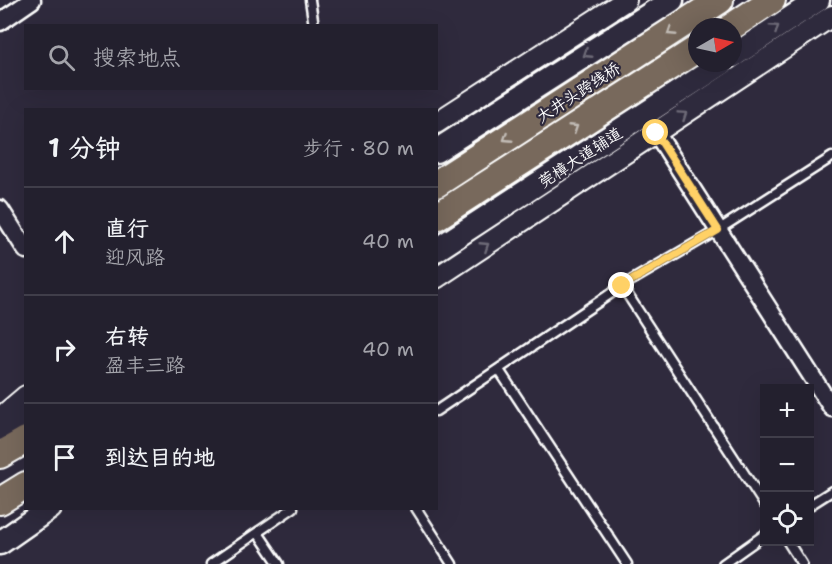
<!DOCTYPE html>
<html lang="zh">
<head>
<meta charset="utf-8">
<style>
	:root { --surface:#23202e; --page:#2f2d3a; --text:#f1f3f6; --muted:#a3a3aa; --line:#403e4a }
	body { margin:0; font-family:"Shantell Sans","LXGW WenKai TC",sans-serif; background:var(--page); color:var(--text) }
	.controls { position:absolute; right:18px; bottom:18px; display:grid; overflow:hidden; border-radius:0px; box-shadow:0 6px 24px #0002 }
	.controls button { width:54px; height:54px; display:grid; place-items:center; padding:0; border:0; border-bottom:2px solid var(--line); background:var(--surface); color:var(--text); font:30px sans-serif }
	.compass { position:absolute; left:688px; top:18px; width:54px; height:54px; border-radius:50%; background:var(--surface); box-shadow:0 6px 24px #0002; rotate:81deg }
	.stop { position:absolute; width:18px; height:18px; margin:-14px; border:4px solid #ffd166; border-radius:50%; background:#fff }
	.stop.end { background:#ffd166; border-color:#fff; box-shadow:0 2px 6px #0008 }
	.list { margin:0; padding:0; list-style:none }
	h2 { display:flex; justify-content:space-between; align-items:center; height:78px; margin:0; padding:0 24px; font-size:26px }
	h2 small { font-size:20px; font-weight:400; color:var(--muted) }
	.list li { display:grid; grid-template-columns:39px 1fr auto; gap:18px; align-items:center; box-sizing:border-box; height:108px; padding:0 24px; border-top:2px solid var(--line) }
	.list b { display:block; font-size:22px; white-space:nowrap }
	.list p { margin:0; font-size:20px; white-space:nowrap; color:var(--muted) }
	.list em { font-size:20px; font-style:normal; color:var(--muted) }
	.icon { flex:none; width:33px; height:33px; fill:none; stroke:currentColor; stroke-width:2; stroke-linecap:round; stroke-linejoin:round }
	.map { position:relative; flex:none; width:832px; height:564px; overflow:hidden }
	.search { position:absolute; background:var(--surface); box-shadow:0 6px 24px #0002; left:24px; top:24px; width:414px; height:66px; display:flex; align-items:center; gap:15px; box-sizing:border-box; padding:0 21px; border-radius:0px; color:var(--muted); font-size:22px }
	.panel { position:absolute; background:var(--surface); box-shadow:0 6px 24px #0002; left:24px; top:108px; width:414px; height:402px; border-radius:0px }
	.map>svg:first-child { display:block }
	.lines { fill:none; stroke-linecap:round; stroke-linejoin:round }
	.service-casing { stroke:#fff; stroke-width:13 }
	.minor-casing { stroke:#fff; stroke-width:21 }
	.tertiary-casing { stroke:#fff; stroke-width:24 }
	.secondary-casing { stroke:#fff; stroke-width:27 }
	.primary-casing { stroke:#fff; stroke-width:30 }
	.service { stroke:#2f2a3d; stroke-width:8 }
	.minor { stroke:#2f2a3d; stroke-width:16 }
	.tertiary { stroke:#2f2a3d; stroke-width:20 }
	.secondary { stroke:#2f2a3d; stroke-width:22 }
	.primary { stroke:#78695c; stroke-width:26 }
	.oneway { stroke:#6d6a77 }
	.oneway2 { stroke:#c2bcb6 }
	.route { stroke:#ffd166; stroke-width:8 }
	.labels { text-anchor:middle; stroke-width:4.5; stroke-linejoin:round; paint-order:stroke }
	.street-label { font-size:16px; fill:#fff; stroke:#2f2a3d }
</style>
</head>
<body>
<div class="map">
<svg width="832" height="564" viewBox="0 0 832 564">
	<rect width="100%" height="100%" fill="#2f2a3d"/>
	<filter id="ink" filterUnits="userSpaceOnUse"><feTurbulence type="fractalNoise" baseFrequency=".0167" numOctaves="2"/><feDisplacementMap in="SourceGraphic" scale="12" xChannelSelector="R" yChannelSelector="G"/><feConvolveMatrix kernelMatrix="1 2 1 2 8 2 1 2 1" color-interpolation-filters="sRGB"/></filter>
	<g filter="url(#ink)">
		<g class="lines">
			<g class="service-casing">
				<path id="service" d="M310,0L314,26
					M622,286L764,504
					M499,370L627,564
					M436,411L622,286L718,230L832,157
					M810,505L832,491
					M416,508L452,564
					M258,533L279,564
					M788,542L802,564
					M211,564L293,508
					M723,564L764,535"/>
			</g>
			<g class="minor-casing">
				<path id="minor" d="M0,22L32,0
					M650,123L832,408
					M0,209L26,250"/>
			</g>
			<g class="tertiary-casing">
				<path id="tertiary" d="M436,123L626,0
					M436,278L832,16
					M0,418L26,396"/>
			</g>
			<g class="secondary-casing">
				<path id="secondary" d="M733,56L818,0
					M436,151L672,0
					M436,250L723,63
					M0,429L26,414
					M0,543L50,508"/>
			</g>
			<g class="primary-casing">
				<path id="primary" d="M731,27L772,0
					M436,184L720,0
					M436,217L697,49
					M0,455L26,440
					M0,501L26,485"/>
			</g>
			<use href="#service" class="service"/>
			<use href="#minor" class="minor"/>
			<use href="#tertiary" class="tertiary"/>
			<use href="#secondary" class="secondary"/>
			<use href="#primary" class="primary"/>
		</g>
		<defs><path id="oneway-chevron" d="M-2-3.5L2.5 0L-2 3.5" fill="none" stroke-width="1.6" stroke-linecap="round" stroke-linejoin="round" transform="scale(1.5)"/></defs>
		<g class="oneway">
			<use href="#oneway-chevron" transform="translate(775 28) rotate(-34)"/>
			<use href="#oneway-chevron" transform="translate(587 54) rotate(147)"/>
			<use href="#oneway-chevron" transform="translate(683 115) rotate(-34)"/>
			<use href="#oneway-chevron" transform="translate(485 246) rotate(-33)"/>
		</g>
		<g class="oneway2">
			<use href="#oneway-chevron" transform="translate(671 32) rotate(147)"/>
			<use href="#oneway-chevron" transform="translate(574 128) rotate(-33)"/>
			<use href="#oneway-chevron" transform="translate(507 138) rotate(147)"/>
		</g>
	</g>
	<g class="lines" filter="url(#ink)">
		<path class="route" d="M622,286L718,230L656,133"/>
	</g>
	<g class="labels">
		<g class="street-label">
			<text transform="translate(578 92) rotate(-33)" y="6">大井头跨线桥</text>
			<text transform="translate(580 157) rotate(-33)" y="6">莞樟大道辅道</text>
		</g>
	</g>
</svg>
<div class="controls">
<button>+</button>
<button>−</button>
<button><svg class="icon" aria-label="locate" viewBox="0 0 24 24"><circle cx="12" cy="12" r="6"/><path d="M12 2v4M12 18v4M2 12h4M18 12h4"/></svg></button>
</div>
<svg class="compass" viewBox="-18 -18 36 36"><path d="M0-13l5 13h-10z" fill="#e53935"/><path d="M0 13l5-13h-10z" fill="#a3a3aa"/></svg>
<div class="stop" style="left:656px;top:133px"></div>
<div class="stop end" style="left:622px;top:286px"></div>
<div class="search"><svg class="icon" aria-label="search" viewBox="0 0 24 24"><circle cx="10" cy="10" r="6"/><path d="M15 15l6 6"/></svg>搜索地点</div>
<section class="panel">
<h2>1 分钟<small>步行 · 80 m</small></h2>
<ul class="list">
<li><svg class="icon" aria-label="ahead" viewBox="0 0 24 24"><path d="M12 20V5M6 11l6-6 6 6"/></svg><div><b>直行</b><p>迎风路</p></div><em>40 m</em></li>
<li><svg class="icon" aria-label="right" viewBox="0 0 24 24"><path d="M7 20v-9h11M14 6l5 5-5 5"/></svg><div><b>右转</b><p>盈丰三路</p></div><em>40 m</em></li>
<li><svg class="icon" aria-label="arrive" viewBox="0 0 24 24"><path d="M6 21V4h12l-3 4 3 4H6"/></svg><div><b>到达目的地</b></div></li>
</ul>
</section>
</div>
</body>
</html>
